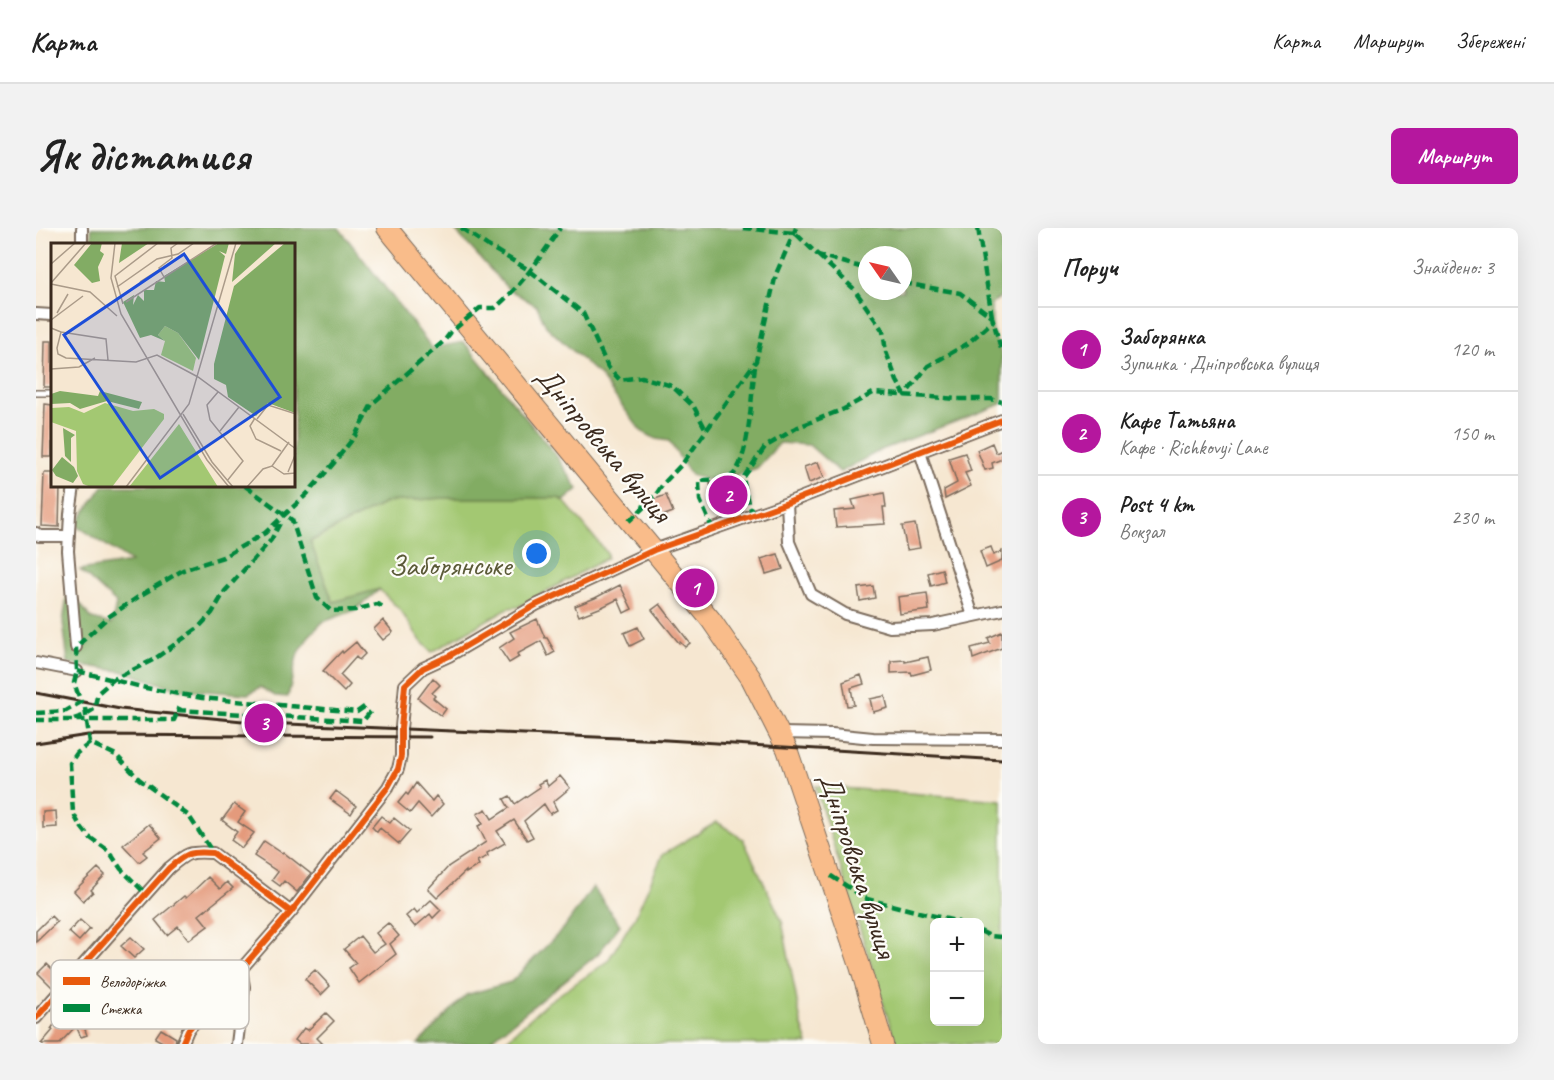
<!DOCTYPE html>
<html lang="uk">
<head>
<meta charset="utf-8">
<style>
	:root { --surface:#fff; --page:#f2f2f2; --text:#222; --muted:#767676; --line:#e0e0e0; --accent:#b5179e }
	body { margin:0; font-family:Caveat,sans-serif; background:var(--page); color:var(--text) }
	.controls { position:absolute; right:18px; bottom:18px; display:grid; overflow:hidden; border-radius:9px; box-shadow:0 6px 24px #0002 }
	.controls button { width:54px; height:54px; display:grid; place-items:center; padding:0; border:0; border-bottom:2px solid var(--line); background:var(--surface); color:var(--text); font:30px sans-serif }
	.compass { position:absolute; left:822px; top:18px; width:54px; height:54px; border-radius:50%; background:var(--surface); box-shadow:0 6px 24px #0002; rotate:304deg }
	.you { position:absolute; left:501px; top:326px; width:21px; height:21px; margin:-15px; border:4px solid #fff; border-radius:50%; background:#1a73e8; box-shadow:0 0 0 9px #1a73e833 }
	.badge { display:grid; place-items:center; width:39px; height:39px; border-radius:50%; background:var(--accent); color:#fff; font-size:20px; font-weight:700 }
	.pin { position:absolute; translate:-50% -50%; border:3px solid #fff; box-shadow:0 2px 6px #0006 }
	.list { margin:0; padding:0; list-style:none }
	h2 { display:flex; justify-content:space-between; align-items:center; height:78px; margin:0; padding:0 24px; font-size:26px }
	h2 small { font-size:20px; font-weight:400; color:var(--muted) }
	.list li { display:grid; grid-template-columns:39px 1fr auto; gap:18px; align-items:center; box-sizing:border-box; height:84px; padding:0 24px; border-top:2px solid var(--line) }
	.list b { display:block; font-size:22px; white-space:nowrap }
	.list p { margin:0; font-size:20px; white-space:nowrap; color:var(--muted) }
	.list em { font-size:20px; font-style:normal; color:var(--muted) }
	.map { position:relative; flex:none; width:966px; height:816px; overflow:hidden; border-radius:9px }
	header { display:flex; align-items:center; gap:36px; box-sizing:border-box; height:84px; padding:0 30px; background:var(--surface); border-bottom:2px solid var(--line) }
	header strong { font-size:28px }
	nav { display:flex; gap:33px; margin-inline-start:auto; font-size:21px }
	.intro { display:flex; align-items:center; justify-content:space-between; box-sizing:border-box; height:144px; padding:0 36px }
	h1 { margin:0; font-size:42px }
	.button { padding:15px 27px; border-radius:9px; background:var(--accent); color:#fff; font-size:21px; font-weight:700 }
	main { display:flex; gap:36px; padding:0 36px }
	aside { flex:1; background:var(--surface); border-radius:9px; box-shadow:0 6px 24px #0002 }
	.map>svg:first-child { display:block }
	.green { fill:#a3c872; stroke:#6f7948; stroke-width:1.5; fill-rule:evenodd }
	.forest { fill:#82ac64; stroke:#5e6b41; stroke-width:1.5; fill-rule:evenodd }
	.building { fill:#e49a7c }
	.lines { fill:none; stroke-linecap:round; stroke-linejoin:round }
	.lane-casing { stroke:#7c6c5d; stroke-width:8 }
	.street-casing { stroke:#7c6c5d; stroke-width:14 }
	.highway-casing { stroke:#7c6c5d; stroke-width:22 }
	.lane { stroke:#fff; stroke-width:5 }
	.street { stroke:#fff; stroke-width:10 }
	.highway { stroke:#f9bc8a; stroke-width:20 }
	.rail { stroke:#3b2a1e; stroke-width:3 }
	.quiet { stroke:#00873e; stroke-width:4.5; stroke-dasharray:9 4.5; stroke-linecap:butt }
	.cycleway-casing { stroke:#fdfcf7; stroke-width:10 }
	.cycleway { stroke:#e8590c; stroke-width:6 }
	.labels { text-anchor:middle; stroke-width:4.5; stroke-linejoin:round; paint-order:stroke }
	.street-label { font-size:30px; fill:#3b2a1e; stroke:#fdfcf7 }
	.park-label { font-size:30px; fill:#5a5937; stroke:#fdfcf7 }
	.inset-road { fill:none; stroke:#ab9b89; stroke-width:1.5 }
	.view { fill:#1d4ed8; fill-opacity:0.15; stroke:#1d4ed8; stroke-width:3 }
	.inset-edge { fill:none; stroke:#3b2a1e; stroke-width:3 }
	.key { fill:#fdfcf7; stroke:#c3bdb6; stroke-width:1.5 }
	.key-label { font-size:16px; fill:#3b2a1e }
</style>
</head>
<body>
<header>
<strong>Карта</strong>
<nav><a>Карта</a><a>Маршрут</a><a>Збережені</a></nav>
</header>
<div class="intro"><h1>Як дістатися</h1><a class="button">Маршрут</a></div>
<main>
<div class="map">
<svg width="966" height="816" viewBox="0 0 966 816">
	<rect width="100%" height="100%" fill="#fdfcf7"/>
	<filter id="ink" filterUnits="userSpaceOnUse"><feTurbulence type="fractalNoise" baseFrequency=".0167" numOctaves="2"/><feDisplacementMap in="SourceGraphic" scale="12" xChannelSelector="R" yChannelSelector="G"/><feConvolveMatrix kernelMatrix="1 2 1 2 8 2 1 2 1" color-interpolation-filters="sRGB"/></filter>
	<filter id="wash" filterUnits="userSpaceOnUse"><feTurbulence type="fractalNoise" baseFrequency=".008" numOctaves="4" result="noise"/><feDisplacementMap in="SourceGraphic" scale="24" xChannelSelector="R" yChannelSelector="G"/><feGaussianBlur stdDeviation="1.35" result="paint"/><feColorMatrix in="noise" values="0 0 0 0 0 0 0 0 0 0 0 0 0 0 0 0 0 1.4 0 .05"/><feComposite in="paint" operator="in"/></filter>
	<g filter="url(#wash)">
		<rect width="100%" height="100%" fill="#f6e7d1"/>
		<path class="green" d="M408,270H522L528,273L571,325V330L482,379L472,380L396,424L385,413L364,382L344,362L297,374L274,314L351,274Z
			M779,558L966,572V816H860ZM944,694V794H898V694Z
			M681,594L707,611L746,693L765,795L772,816H466L512,774L571,734L599,689L627,626Z"/>
		<path class="forest" d="M55,0H303L396,120L428,114L519,226L542,261L528,273L522,270H408L351,274L274,313L297,374L344,361L319,382L287,394L273,408L261,428L252,469L239,468L225,459L212,466L140,461L90,444L32,435L27,394L32,361L56,391L76,396L80,375L44,342L95,334L40,297L67,258H258V16H56Z
			M417,0H966V68L955,76L957,104L966,128V176L845,222L804,244L773,217L744,215L721,240L679,254L655,247L633,213L620,211L605,203L564,148L510,98L501,78L472,61ZM831,27H867V63H831Z
			M557,659L584,697L562,726L450,816H382L430,767L475,754L528,700Z"/>
		<g id="blocks">
			<path class="building" d="M9,113H16V159H8Z
				M9,176L16,177V229H7Z
				M956,215L960,225L966,222V231L956,235L957,240L949,242L941,222Z
				M929,225L935,243L929,245L935,258L909,271L908,262L921,255L913,230Z
				M782,234L788,249L773,255L768,239Z
				M8,245H16V258H24L23,299L6,298Z
				M700,248L708,274L682,281L674,256Z
				M848,265L850,279H847L849,296L800,299L798,283L819,281L816,272Z
				M630,267L637,284L621,290L614,273Z
				M879,296L884,320L871,322L866,298Z
				M955,319L958,327L966,323V333L950,340L944,323Z
				M742,326L747,341L730,346L725,331Z
				M906,341L909,354L895,358L892,345Z
				M584,357L596,381L588,385L582,371L566,379L543,388L539,378L559,370Z
				M837,358L839,370L824,373L822,360Z
				M891,365L893,382L864,386L862,369Z
				M624,376L654,415L649,419L644,414L643,415L616,382Z
				M501,391L509,410H511L519,424L512,428L505,413L481,426L483,429L473,435L463,420L478,410L474,404Z
				M347,392L357,404L347,412L338,401Z
				M602,399L608,411L594,418L588,405Z
				M966,404V420L937,431L935,420L954,415L952,410Z
				M320,414L329,426L323,432L320,429L304,447L314,457L308,464L287,443L306,423L307,425Z
				M892,429L895,442L876,447L875,444L855,445V433L869,432V434Z
				M825,447L828,456L815,460L818,477L811,478L807,454Z
				M397,450L404,457L396,465L399,468L397,470L410,481L405,488L382,470Z
				M849,468L852,480L837,484L834,471Z
				M524,548L534,560L517,574L521,582L514,586L508,576L488,593L497,609L491,612L478,592L461,603L469,615L451,625L452,628L441,633L443,637L430,645V643L401,670L392,661L413,638L450,614L442,598L447,596L441,586L450,581L456,591L473,580L468,571L474,568L479,576L504,559L502,556L509,552L512,558Z
				M380,555L396,573L400,568L407,576L395,589L382,575L374,585L362,575L370,565L372,567Z
				M300,563L320,578L315,586L294,571Z
				M198,576L209,584L202,594L218,605L206,620L195,612L201,604L186,592Z
				M20,583L21,599L7,600V584Z
				M345,588L354,595L358,590L374,603L363,616L344,600L341,604L336,599Z
				M113,596L125,610L107,624L111,628L103,634L87,617Z
				M228,613L246,625L247,624L275,646L261,664L248,653L244,658L236,652L242,644L218,628Z
				M62,640L69,647L55,662L57,664L47,673L38,663Z
				M172,649L184,661L191,654L197,660L163,687L172,698L153,712L142,698L131,707L119,692L148,668L150,670Z
				M395,672L405,682L397,690L394,686L379,699L370,688L378,681L381,685Z
				M15,688L21,694L0,714V703Z
				M44,692L54,701L43,713L33,704Z
				M352,695L363,708L354,716L360,726L323,755L313,740L320,735L308,721L324,708L337,724L349,716L340,705Z
				M95,709L108,721L98,730L85,718Z
				M11,736L25,750L16,759L2,745Z
				M279,742L294,758L285,767L269,751Z
				M53,770L67,782L49,802L51,807L45,809L40,798L23,816H5L17,802L15,801L25,787L27,789L35,781L39,785Z
				M290,785L298,793L281,810L287,816H264L259,812L268,800L272,802Z
				M125,801L140,810L139,816H130L119,810Z"/>
		</g>
	</g>
	<g filter="url(#ink)">
		<use href="#blocks" fill-opacity="0" stroke="#7c6c5d" stroke-width="1.5"/>
		<g class="lines">
			<g class="lane-casing">
				<path id="lane" d="M0,165H16"/>
			</g>
			<g class="street-casing">
				<path id="street" d="M46,0V16
					M0,86L16,87
					M884,224L937,388
					M38,258L34,286L32,323L40,419
					M751,275L753,314L775,366L809,386L854,399L897,397L966,382
					M0,305L3,308H33
					M0,435L41,443
					M744,505L796,506L837,510L966,511
					M0,790L133,640C151,625 153,623 177,625L255,684
					M146,816L152,802L255,684L352,559L362,541L365,528V500L369,457L387,440L413,428L500,377L618,322L751,275L966,192
					M201,816L208,759L205,740"/>
			</g>
			<g class="highway-casing">
				<path id="highway" d="M351,0L675,392L715,450L751,521L824,738L847,816"/>
			</g>
			<use href="#lane" class="lane"/>
			<use href="#street" class="street"/>
			<use href="#highway" class="highway"/>
			<path class="rail" d="M0,465L84,481L228,495L630,512L966,532
				M0,515L52,507L394,509"/>
			<path class="quiet" d="M425,0L452,18L493,42L547,85L572,139L584,152L606,149L636,158L658,179L670,202
				M707,0L759,5L782,27L831,41
				M942,0L956,89
				M782,27L818,61L847,103L850,124L861,153L869,167L892,138L931,116L957,93
				M867,55L924,65L956,89L966,124
				M209,258L256,292L281,370L295,383L319,382L341,376L348,379
				M718,287L712,275L707,250L729,219L762,199L808,181L837,165L922,171H955L966,174
				M593,293L607,280L609,274L619,268L627,256L647,235L720,133L740,46L760,0
				M677,302L664,272L663,254C673,249 683,255 694,249C714,238 715,163 719,139
				M41,443L110,460L166,470L321,484L331,477
				M49,480L54,515L80,527L103,551L153,588L177,625
				M141,482L327,493L335,483
				M0,485L30,483L45,474L38,455L41,443L40,419L71,390L105,367L147,342L187,329L229,305L271,266L297,236L319,208L336,176L408,113L415,104L444,80H459C485,58 505,29 524,0
				M38,491L47,488L58,481L62,465L78,451L117,432L162,400L176,385L189,363L235,312L244,295
				M0,492H138L144,479
				M54,515L41,525L34,535L37,585L43,596L53,609L73,623L85,641L110,666
				M795,648L831,671L923,694
				M944,703L954,708L966,709"/>
			<g class="cycleway-casing">
				<path id="cycleway" d="M0,790L133,640C151,625 153,623 177,625L255,684
					M146,816L152,802L255,684L352,559L362,541L365,528V500L369,457L387,440L413,428L500,377L618,322L751,275L966,192"/>
			</g>
			<use href="#cycleway" class="cycleway"/>
		</g>
	</g>
	<g class="labels">
		<g class="street-label">
			<text transform="translate(568 216) rotate(50)" y="10">Дніпровська вулиця</text>
			<text transform="translate(822 637) rotate(72)" y="10">Дніпровська вулиця</text>
		</g>
		<g class="park-label">
			<text x="414" y="347">Заборянське</text>
		</g>
	</g>
	<g transform="translate(15 15)">
		<rect width="244" height="244" fill="#f6e7d1"/>
		<path d="M114,83L127,90L145,115L142,128L110,112L114,98L107,92ZM54,160L82,168L103,166L113,171V176L61,244H40L32,241L26,228L25,188L0,179V165L18,164L33,170ZM128,181L167,244H78Z" fill="#a3c872"/>
		<path d="M41,0H51L49,8L53,11L47,24L49,38L41,40L23,22ZM71,0H98L68,20ZM168,0H178L175,11L168,8L174,13L148,117L127,90L114,83L107,92L114,98L100,92L89,95L72,59L83,52L82,62L87,52L93,58V47H103L105,38L114,39L113,33ZM191,0H225L181,39L184,11ZM234,0H244V170L217,160L205,173L177,154L175,142L163,136V121L183,43ZM9,148L47,153L49,148L91,159L88,166L56,158L29,166L19,160L0,161V151ZM12,185L24,192L20,195V219L14,213ZM11,214L23,224L27,233L22,240L5,233L1,227Z" fill="#82ac64"/>
		<path class="inset-road" d="M64,0L60,35L70,71L156,217L178,244M0,21L24,0M113,34L108,25L121,15L120,5L127,0M89,39L108,27M0,40L35,0M0,41L39,49L66,73M66,44L106,16L127,11L143,0M75,59L166,0M72,61L64,33L107,0M6,70L17,51M0,77L32,53M0,85L10,89L6,105L7,111L15,115L85,119L106,112L147,134L245,206M10,89L55,96L57,117M0,126L28,124L44,115M167,149L156,162L159,177L192,218L176,238M132,171L161,219L182,244M204,175L199,183L205,196L230,208M206,176L217,162L245,171M169,188L188,164M221,223L238,199M237,229L245,210M75,244L138,161L185,0M196,244L212,226L221,223L233,231L245,230"/>
		<path class="view" d="M133,11L229,154L109,235L13,92Z"/>
		<rect width="244" height="244" class="inset-edge"/>
	</g>
	<rect x="15" y="732" width="198" height="69" rx="9" class="key"/>
	<rect x="27" y="749" width="27" height="8" fill="#e8590c"/>
	<rect x="27" y="776" width="27" height="8" fill="#00873e"/>
	<g class="key-label">
		<text x="64" y="759">Велодоріжка</text>
		<text x="64" y="786">Стежка</text>
	</g>
</svg>
<div class="controls">
<button>+</button>
<button>−</button>
</div>
<svg class="compass" viewBox="-18 -18 36 36"><path d="M0-13l5 13h-10z" fill="#e53935"/><path d="M0 13l5-13h-10z" fill="#767676"/></svg>
<div class="you"></div>
<div class="pin badge" style="left:659px;top:360px">1</div>
<div class="pin badge" style="left:692px;top:267px">2</div>
<div class="pin badge" style="left:228px;top:495px">3</div>
</div>
<aside>
<h2>Поруч<small>Знайдено: 3</small></h2>
<ul class="list">
<li><span class="badge">1</span><div><b>Заборянка</b><p>Зупинка · Дніпровська вулиця</p></div><em>120 m</em></li>
<li><span class="badge">2</span><div><b>Кафе Татьяна</b><p>Кафе · Richkovyi Lane</p></div><em>150 m</em></li>
<li><span class="badge">3</span><div><b>Post 4 km</b><p>Вокзал</p></div><em>230 m</em></li>
</ul>
</aside>
</main>
</body>
</html>
